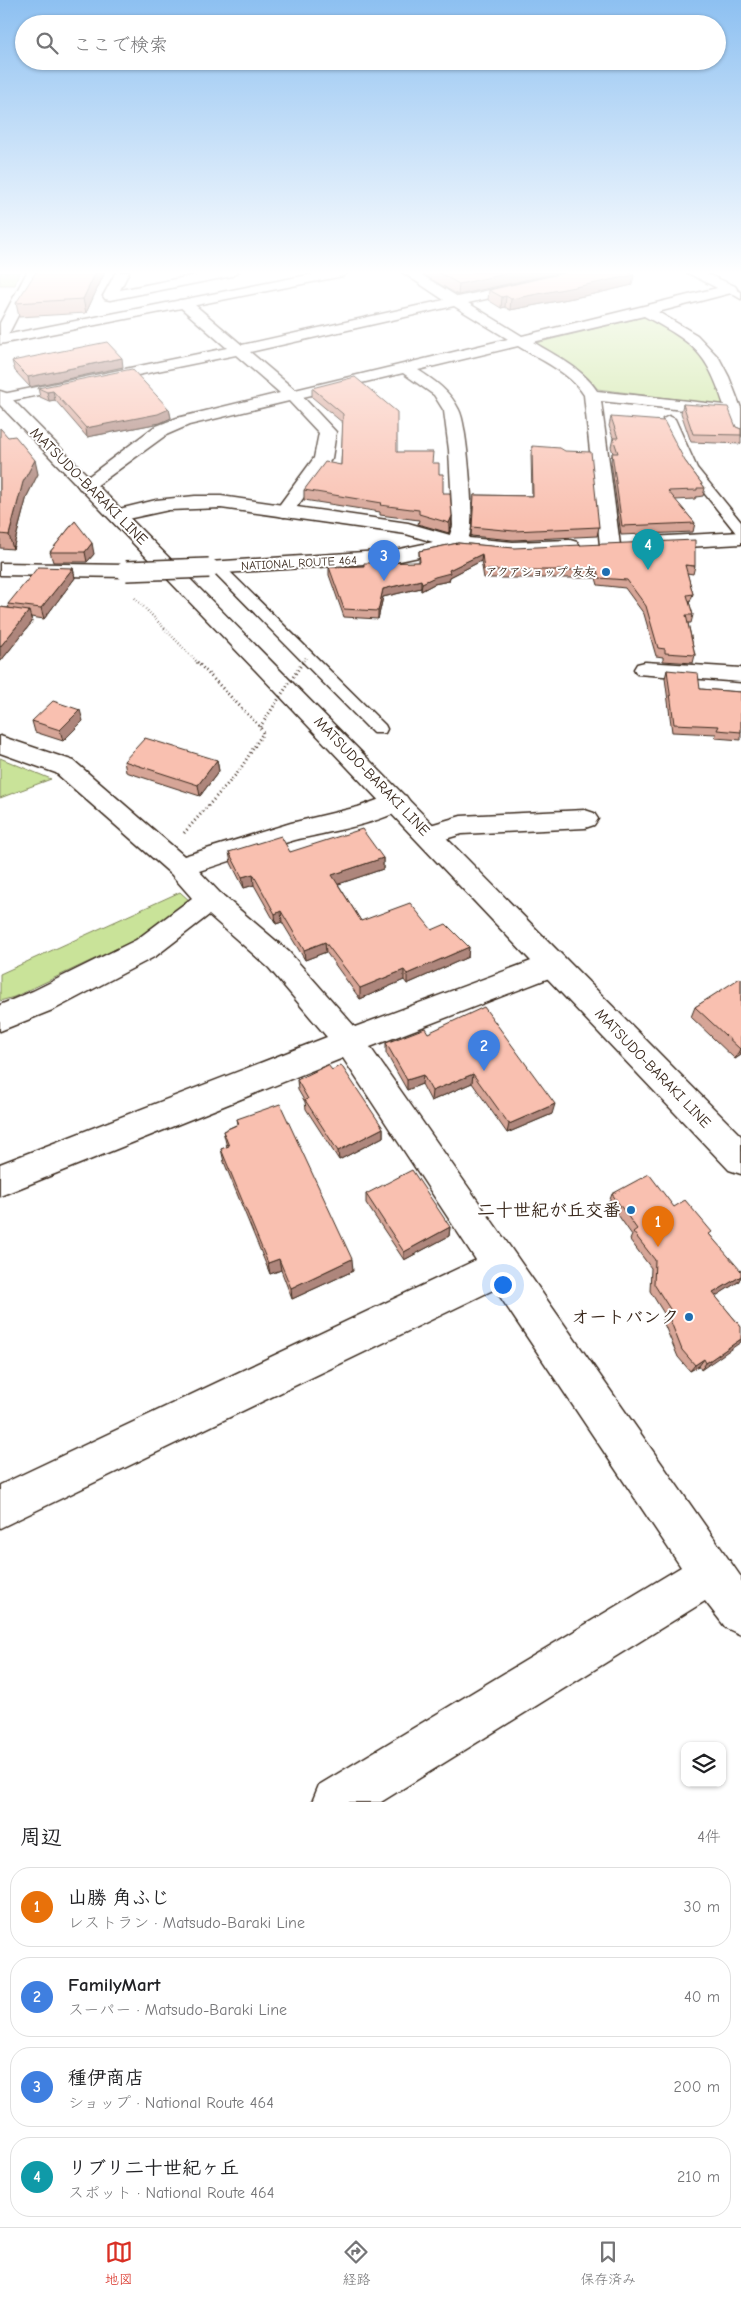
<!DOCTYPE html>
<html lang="ja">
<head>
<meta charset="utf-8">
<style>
	:root { --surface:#fff; --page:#f2f2f2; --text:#202124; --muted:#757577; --line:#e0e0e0; --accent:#d93025 }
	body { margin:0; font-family:"Comic Neue","Klee One",sans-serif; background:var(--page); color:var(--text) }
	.controls { position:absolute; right:15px; bottom:15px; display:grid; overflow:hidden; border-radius:10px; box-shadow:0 1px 4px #0004 }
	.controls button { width:45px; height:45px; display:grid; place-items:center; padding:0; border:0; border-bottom:1px solid var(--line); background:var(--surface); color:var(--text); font:25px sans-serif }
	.you { position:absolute; left:502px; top:1284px; width:18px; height:18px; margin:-12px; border:4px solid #fff; border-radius:50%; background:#1a73e8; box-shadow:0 0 0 8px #1a73e833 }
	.badge { display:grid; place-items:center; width:32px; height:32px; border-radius:50%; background:var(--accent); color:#fff; font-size:16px; font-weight:700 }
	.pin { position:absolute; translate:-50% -41px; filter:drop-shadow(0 1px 2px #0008) }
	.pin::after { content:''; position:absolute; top:26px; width:18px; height:15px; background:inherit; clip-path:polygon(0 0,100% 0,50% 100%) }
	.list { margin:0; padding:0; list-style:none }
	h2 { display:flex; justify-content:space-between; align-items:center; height:65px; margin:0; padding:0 20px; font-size:21px }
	h2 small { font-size:16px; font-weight:400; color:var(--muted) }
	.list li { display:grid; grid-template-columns:32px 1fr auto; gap:15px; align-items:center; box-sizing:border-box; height:80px; margin:0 10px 10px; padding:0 10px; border:1px solid var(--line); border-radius:20px }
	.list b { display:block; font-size:19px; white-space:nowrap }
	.list p { margin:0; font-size:16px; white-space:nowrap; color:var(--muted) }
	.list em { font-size:16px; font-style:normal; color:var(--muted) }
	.icon { flex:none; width:28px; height:28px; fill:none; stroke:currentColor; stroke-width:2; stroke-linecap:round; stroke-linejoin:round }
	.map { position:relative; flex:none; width:741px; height:1802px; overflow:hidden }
	.search { position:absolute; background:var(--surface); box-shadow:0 1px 4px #0004; left:15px; right:15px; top:15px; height:55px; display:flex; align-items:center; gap:12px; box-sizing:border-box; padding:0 18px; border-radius:28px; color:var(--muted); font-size:19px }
	.sheet { height:425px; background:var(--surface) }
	nav { display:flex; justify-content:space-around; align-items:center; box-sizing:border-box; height:70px; border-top:1px solid var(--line); background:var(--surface); font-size:14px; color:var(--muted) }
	nav a { display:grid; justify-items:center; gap:2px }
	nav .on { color:var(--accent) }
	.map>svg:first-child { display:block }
	.green { fill:#c9e399; stroke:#82865c }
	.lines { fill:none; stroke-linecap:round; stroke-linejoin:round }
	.service-casing { stroke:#3b2a1e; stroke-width:3 }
	.minor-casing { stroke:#3b2a1e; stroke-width:3 }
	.tertiary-casing { stroke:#3b2a1e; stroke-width:3 }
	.secondary-casing { stroke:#3b2a1e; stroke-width:3 }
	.trunk-casing { stroke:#3b2a1e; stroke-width:3 }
	.path-far1 { stroke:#3b2a1e; stroke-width:2.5; stroke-dasharray:0.5 2.5; stroke-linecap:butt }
	.path { stroke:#3b2a1e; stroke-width:3; stroke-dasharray:1 3; stroke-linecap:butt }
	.service { fill:#fff; fill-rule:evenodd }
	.minor { fill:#fff; fill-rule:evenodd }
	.tertiary { fill:#fff; fill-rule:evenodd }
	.secondary { fill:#fff; fill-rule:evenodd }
	.trunk { fill:#fff; fill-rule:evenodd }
	.trunk-bridge-casing { stroke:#3b2a1e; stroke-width:22; stroke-linecap:butt }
	.path-bridge-far1 { stroke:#3b2a1e; stroke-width:2.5; stroke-dasharray:0.5 2.5; stroke-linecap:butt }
	.path-bridge { stroke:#3b2a1e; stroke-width:3; stroke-dasharray:1 3; stroke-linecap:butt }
	.trunk-bridge { stroke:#fff; stroke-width:19 }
	.wall { fill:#d6a597; stroke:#3b2a1e }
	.shaded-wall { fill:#ae867b; stroke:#3b2a1e }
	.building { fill:#f9c0b0; stroke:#3b2a1e }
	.poi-dot { fill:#1f6fb2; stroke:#fff; stroke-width:2 }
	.labels { text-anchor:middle; stroke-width:4; stroke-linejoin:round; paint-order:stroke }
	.far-street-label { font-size:12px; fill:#3b2a1e; stroke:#fff }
	.far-poi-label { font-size:12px; font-weight:bold; fill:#3b2a1e; stroke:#fff; text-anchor:end }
	.street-label { font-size:15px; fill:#3b2a1e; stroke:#fff }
	.near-poi-label { font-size:18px; font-weight:bold; fill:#3b2a1e; stroke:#fff; text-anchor:end }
</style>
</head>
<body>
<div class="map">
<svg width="741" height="1802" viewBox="0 0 741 1802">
	<rect width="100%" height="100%" fill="#fff"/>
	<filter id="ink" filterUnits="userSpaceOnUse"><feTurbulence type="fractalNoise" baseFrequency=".02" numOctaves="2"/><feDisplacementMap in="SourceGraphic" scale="10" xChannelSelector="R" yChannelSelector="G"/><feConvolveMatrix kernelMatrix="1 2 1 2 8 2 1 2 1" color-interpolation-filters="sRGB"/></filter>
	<g filter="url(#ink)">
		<path class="green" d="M0,272H19L15,285H0Z
			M648,316C672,330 696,343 711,367C717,378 721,391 725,403L721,405L598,389L585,375L532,344Z
			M0,758L51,779L0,798Z
			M180,892L191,902L156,930L14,997L0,1001V974Z"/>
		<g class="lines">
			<g class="service-casing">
				<path id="service" d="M730,286L741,292V299L727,291V287Z
					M669,416L675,419L697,468L741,522V534L736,533L685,469L663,419Z
					M217,563L222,564L385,725L387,729L385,733H373L212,570L210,567Z"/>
			</g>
			<g class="minor-casing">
				<path id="minor" d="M116,272H129L120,290L211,272H238L232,276L110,300L105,299L103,296Z
					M402,272H417L458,297L571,272H595L589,276L468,303L522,336L717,288L686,272H703L735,286L737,289L735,292L658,312L697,335L719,358L729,377L741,408V436L735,435L726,412L720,414L601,401L620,545L617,549L610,551L603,549L600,545L584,395C570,372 540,360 518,346L418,370C435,381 450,391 459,410C467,425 473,507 471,525C471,532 468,541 464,547L457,549L450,547L447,543L453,526L449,450L444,411L434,395L403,373L303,397L336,432L332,458L291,515L284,517L277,515L275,511L314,458L319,433L289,401L189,425L166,435L92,489H80L77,485L154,427L177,418L280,393L236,355L0,403V395L3,394L227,348L179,306L177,303L179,300H189L242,345L444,300ZM454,306L508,339L295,390L250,352ZM644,316C693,343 706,350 724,405L597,391C582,368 556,356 533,342Z
					M645,662L741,668V682L637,674L634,669L637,664Z
					M0,736L74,761L184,856L291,823L358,807L397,793L406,796L410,802C398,821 318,834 295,840C263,849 231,861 199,871L220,893L289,952L355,1027L542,957L552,953L562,957L566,965L562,973L370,1047L741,1577V1635L726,1628L705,1601L381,1802H312L319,1785L681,1567L495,1289L0,1528V1485L476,1260L343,1058L0,1196V1164L327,1037L269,968L209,915L156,956L55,1009L0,1031V1005L33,991L136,940L192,898L171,874L56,773L0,753Z
					M585,810L594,813L598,819L594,825L585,828L462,834L429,844L420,842L416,835L420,828L461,816Z"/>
			</g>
			<g class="tertiary-casing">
				<path id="tertiary" d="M27,272H40L7,337L0,341V323Z
					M195,496H221L408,523L464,539L467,543L464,547L457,549L406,534L221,508L169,510L118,521L111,519L109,515L111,511L156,500Z"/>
			</g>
			<g class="secondary-casing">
				<path id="secondary" d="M0,391L6,393L741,1136V1174L729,1170L258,673L0,405Z"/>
			</g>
			<g class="trunk-casing">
				<path id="trunk" d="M323,272H349L343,276L0,344V336Z
					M741,532V544L650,549L643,547L640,543L643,539L650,537Z
					M457,537L513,542L570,540L577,542L580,546L577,550L570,552L513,554L457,549L395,562L209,574L202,572L199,568L202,564L209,562L395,550Z
					M0,563L126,565L133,567L136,571L133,575L126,577L0,575Z"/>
			</g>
			<path class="path-far1" d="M135,598L198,663"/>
			<path class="path" d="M184,833L239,771L263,733L260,727L197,662"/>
			<use href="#service" class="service"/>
			<use href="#minor" class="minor"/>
			<use href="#tertiary" class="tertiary"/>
			<use href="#secondary" class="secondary"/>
			<use href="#trunk" class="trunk"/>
			<g class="trunk-bridge-casing">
				<path id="trunk-bridge" d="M126,571L209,568"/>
			</g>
			<path class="path-bridge-far1" d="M302,663L307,656"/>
			<path class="path-bridge" d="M260,727L303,662"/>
			<use href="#trunk-bridge" class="trunk-bridge"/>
		</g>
		<path class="wall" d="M105,272L86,313L19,317L16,303Z
			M419,272H562L458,295Z
			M632,285L594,294L510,310L505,307L501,308L488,300L489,290Z
			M12,361L123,367L30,387L15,371Z
			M38,388L169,409L171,418L160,423L87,437L55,400L49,401L40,397Z
			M312,388L397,452L432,463L439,474L443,493L452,516L451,526L449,533L418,524L419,520L380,515V512L304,500V490L341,465L343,423L312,397Z
			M683,404L736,427L741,429V444L691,442L681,413Z
			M611,417L685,461L705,488L703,496L696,497L695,499L675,500L695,523L693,532L621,535L611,462L612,453H613L611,447L613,438L609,426Z
			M0,428L38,474L27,496L13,549L0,548Z
			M532,446L599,527L597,536L513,540L471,536L474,495L532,496L531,455Z
			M75,521L94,554L87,562H53L50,552Z
			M458,543L695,566L693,574L687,573L693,594L690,602H689L693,615L691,623H688L695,655L693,663L663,661V657L656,656L644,614L625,588L598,585L596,578H484L481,561L450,577L449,581L434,584L421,591V588L383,597L378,619L344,617L329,575V567L364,566L419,562V551Z
			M73,568L75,578L44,619L31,617L32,622L0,662V607L9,608L8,604Z
			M667,670L700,689L741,692V740L715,738L716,734L672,732L665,678Z
			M32,721H83L63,741L35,732Z
			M217,760L219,771L200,796L126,772L124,761Z
			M229,852H290L383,858V869L338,884L361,921L432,930L469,947L468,957L407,984L404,980L360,999L326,952L305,960L282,922L276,924L254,885L244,888L231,863Z
			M741,979V1055L735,1059L691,1017L695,1007Z
			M428,1033L552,1114L507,1133L472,1083L431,1101L422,1084L407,1090L386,1053V1043Z
			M332,1070L383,1128V1137L339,1160L306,1109L305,1102L298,1090L297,1080Z
			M237,1119L353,1271L292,1299L281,1270L270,1274L224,1162L221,1149L227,1147L223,1131L238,1124Z
			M366,1194L450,1227L449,1236L404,1260L366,1203Z
			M612,1194L674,1207L710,1235L741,1276V1277L738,1282L715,1296L741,1327L701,1370L699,1366L690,1371L678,1357L662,1319L665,1315L650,1291L651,1268L630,1240L632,1235L609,1202Z"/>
		<path class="shaded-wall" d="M96,272H105L86,313L83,299Z
			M514,272H562L458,295L459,284Z
			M634,275L632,285L594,294L510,310L511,299Z
			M506,296L505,307L501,308L502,297Z
			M122,358L123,367L30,387L28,377Z
			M53,391L55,400L49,401L47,392Z
			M169,409L171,418L160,423L87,437L86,428Z
			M35,460L38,474L27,496L13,549L9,535L23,482Z
			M452,516L451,526L449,533V523Z
			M92,543L94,554L87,562L85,552Z
			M482,554L481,561L450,577L449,581L434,584L421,591L422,583Z
			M73,568L75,578L44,619L41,608Z
			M421,580V588L383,597L378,619V611L383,589Z
			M29,611L32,622L0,662V647Z
			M80,710L83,721L63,741L60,730Z
			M217,760L219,771L200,796L198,785Z
			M383,858V869L333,886L332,875Z
			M253,874L254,885L244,888L242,877Z
			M281,911L282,922L276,924L275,914Z
			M325,942L326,952L305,960L304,950Z
			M469,947L468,957L407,984V974Z
			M404,970V980L360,999V988Z
			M741,1048V1055L735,1059L740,1049Z
			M473,1074L472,1083L431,1101L432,1091Z
			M423,1075L422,1084L407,1090V1080Z
			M555,1104L552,1114L507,1133L509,1124Z
			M383,1128V1137L339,1160L338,1151Z
			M450,1227L449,1236L404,1260V1252Z
			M279,1259L281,1270L270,1274L268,1263Z
			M352,1259L353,1271L292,1299L291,1288Z
			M741,1276V1277L738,1282L708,1301L713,1293Z
			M741,1339V1342L701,1370L706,1363Z
			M704,1359L699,1366L690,1371L695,1365Z"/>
		<path class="building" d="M36,272H96L83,299L16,303Z
			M438,272H514L459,284Z
			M568,272H628L634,275L596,283L511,299L506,296L502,297L489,290Z
			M107,342L122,358L28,377L12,361Z
			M132,369L169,409L158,414L86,428L53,391L47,392L38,388Z
			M355,377L397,412V452H433L432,463H439V474H443V493H450L452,516L449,523L419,514V510L380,505L382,503L304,490L325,462L341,465L343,414L312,388Z
			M683,404L728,407L736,427L741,429V435L693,434Z
			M611,417L664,421L685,461L705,488H697V490L668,491L695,523L622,526L612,453H618L613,438H618Z
			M0,428L8,437L15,436L35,460L23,482L9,535L0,534Z
			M532,446L560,448L565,451L591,452L599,527L514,531L472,527L474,495L533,496Z
			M75,521L92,543L85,552H50Z
			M695,540V566L685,565L693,594L687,595L693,615H686L695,655L665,653V649L658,648L646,606L627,580L599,578L597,570H484L482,554L449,570L450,573L435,577L422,583L421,580L383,589L378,611L344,609L329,567L364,566V563L420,562L419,551L458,543L514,548Z
			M38,567L73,568L41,608L8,604Z
			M0,607L29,611L0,647Z
			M667,670L698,673L700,689L741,692V732L717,730L719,726L674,724Z
			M53,701L80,710L60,730L32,721Z
			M145,738L217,760L198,785L124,761Z
			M362,829L383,858L332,875L361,921L410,903L432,930L446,924L469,947L407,974L404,970L360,988L325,942L304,950L281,911L275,914L253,874L242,877L229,852L281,836L290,852Z
			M740,978L741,979V1048L740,1049L695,1007Z
			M484,1007L555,1104L509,1124L473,1074L432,1091L423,1075L407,1080L386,1043L425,1028L428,1033Z
			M328,1065L332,1070L341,1065L383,1128L338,1151L305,1100L308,1099L297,1080Z
			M280,1104L352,1259L291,1288L279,1259L268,1263L221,1149L229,1146L223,1131L239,1124L237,1119Z
			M412,1170L450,1227L404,1252L366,1194Z
			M649,1174L674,1207L685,1200L712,1232L709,1234L741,1271V1276L713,1293L741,1327V1339L706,1363L704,1359L695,1365L682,1350L667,1312L670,1309L654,1284L655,1260L633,1232L637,1229L612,1194Z"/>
	</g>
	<linearGradient id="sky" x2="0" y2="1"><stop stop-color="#8dc0f1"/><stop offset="0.52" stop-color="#fff"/><stop offset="1" stop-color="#fff" stop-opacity="0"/></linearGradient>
	<rect width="741" height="524" fill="url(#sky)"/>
	<g class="poi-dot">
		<circle cx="606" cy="572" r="5"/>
		<circle cx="631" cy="1210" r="5"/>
		<circle cx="689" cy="1317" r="5"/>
	</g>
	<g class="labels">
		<g class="far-street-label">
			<text transform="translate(299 563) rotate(-3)" y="4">NATIONAL ROUTE 464</text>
		</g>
		<g class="far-poi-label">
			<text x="596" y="576">アクアショップ 友友</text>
		</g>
		<g class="street-label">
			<text transform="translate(89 486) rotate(45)" y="5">MATSUDO-BARAKI LINE</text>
			<text transform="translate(372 776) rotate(46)" y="5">MATSUDO-BARAKI LINE</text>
			<text transform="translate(653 1068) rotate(46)" y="5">MATSUDO-BARAKI LINE</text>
		</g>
		<g class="near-poi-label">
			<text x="621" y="1216">二十世紀が丘交番</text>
			<text x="679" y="1323">オートバンク</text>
		</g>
	</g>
</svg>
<div class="controls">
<button><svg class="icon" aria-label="layers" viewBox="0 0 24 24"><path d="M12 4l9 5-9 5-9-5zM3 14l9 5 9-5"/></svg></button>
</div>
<div class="you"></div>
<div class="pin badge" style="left:658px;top:1247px;background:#e8710a">1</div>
<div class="pin badge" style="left:484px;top:1071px;background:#3f7fe0">2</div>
<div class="pin badge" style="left:384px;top:581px;background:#3f7fe0">3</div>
<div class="pin badge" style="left:648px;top:570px;background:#0f9aa8">4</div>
<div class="search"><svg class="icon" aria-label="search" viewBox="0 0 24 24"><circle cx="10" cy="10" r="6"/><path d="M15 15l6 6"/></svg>ここで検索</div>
</div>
<section class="sheet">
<h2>周辺<small>4件</small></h2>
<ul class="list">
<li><span class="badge" style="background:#e8710a">1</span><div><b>山勝 角ふじ</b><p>レストラン · Matsudo-Baraki Line</p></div><em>30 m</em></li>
<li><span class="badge" style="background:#3f7fe0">2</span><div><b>FamilyMart</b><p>スーパー · Matsudo-Baraki Line</p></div><em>40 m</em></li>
<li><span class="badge" style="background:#3f7fe0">3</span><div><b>種伊商店</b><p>ショップ · National Route 464</p></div><em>200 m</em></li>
<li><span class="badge" style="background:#0f9aa8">4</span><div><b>リブリ二十世紀ヶ丘</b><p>スポット · National Route 464</p></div><em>210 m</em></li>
</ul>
</section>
<nav>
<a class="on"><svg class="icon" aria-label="map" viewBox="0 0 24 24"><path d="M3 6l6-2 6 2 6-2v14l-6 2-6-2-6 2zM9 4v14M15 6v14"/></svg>地図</a>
<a><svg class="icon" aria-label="directions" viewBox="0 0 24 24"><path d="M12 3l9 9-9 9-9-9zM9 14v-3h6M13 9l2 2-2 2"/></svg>経路</a>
<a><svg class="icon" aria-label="saved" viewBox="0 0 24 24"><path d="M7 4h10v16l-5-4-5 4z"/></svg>保存済み</a>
</nav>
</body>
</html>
